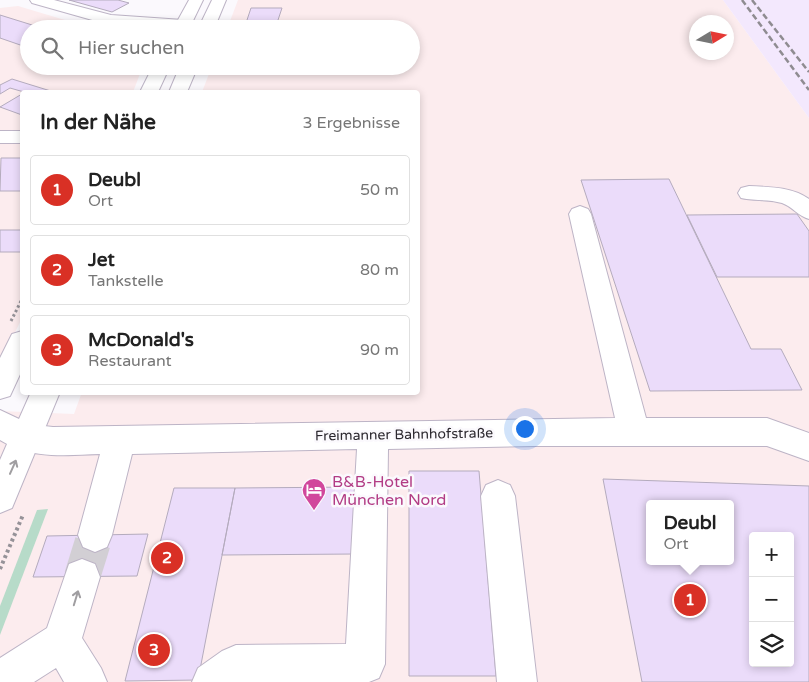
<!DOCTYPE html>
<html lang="de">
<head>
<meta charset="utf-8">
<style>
	:root { --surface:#fff; --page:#f6f6f6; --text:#222; --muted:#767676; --line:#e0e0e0; --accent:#d93025 }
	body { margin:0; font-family:"Varela Round",sans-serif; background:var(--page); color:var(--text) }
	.controls { position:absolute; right:15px; bottom:15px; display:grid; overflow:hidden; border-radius:5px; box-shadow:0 2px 8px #0003 }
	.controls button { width:45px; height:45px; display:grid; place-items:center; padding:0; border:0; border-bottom:1px solid var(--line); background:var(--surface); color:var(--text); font:25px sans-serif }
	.compass { position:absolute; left:689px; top:15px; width:45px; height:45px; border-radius:50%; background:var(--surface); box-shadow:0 2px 8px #0003; rotate:80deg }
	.you { position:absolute; left:524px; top:428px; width:18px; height:18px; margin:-12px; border:4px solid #fff; border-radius:50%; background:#1a73e8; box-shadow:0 0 0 8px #1a73e833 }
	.badge { display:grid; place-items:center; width:32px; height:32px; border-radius:50%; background:var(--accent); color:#fff; font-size:16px; font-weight:700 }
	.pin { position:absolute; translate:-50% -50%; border:2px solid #fff; box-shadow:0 1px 5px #0006 }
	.popup { position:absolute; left:646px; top:500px; width:88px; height:65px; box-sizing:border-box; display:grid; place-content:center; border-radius:5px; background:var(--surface); filter:drop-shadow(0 1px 4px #0005); font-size:16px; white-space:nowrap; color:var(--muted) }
	.popup b { font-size:19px; color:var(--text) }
	.popup::after { content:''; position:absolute; left:50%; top:100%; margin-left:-10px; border:10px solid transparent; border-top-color:var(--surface) }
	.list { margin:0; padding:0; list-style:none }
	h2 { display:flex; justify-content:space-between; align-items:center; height:65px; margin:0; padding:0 20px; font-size:21px }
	h2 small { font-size:16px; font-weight:400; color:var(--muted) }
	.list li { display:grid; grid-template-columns:32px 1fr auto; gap:15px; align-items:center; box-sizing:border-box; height:70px; margin:0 10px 10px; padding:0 10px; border:1px solid var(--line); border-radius:5px }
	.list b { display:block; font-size:19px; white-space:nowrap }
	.list p { margin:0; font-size:16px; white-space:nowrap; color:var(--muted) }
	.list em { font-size:16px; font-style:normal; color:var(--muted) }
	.icon { flex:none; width:28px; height:28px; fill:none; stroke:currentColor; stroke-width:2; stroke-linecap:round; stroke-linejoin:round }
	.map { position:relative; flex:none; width:809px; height:682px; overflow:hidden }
	.search { position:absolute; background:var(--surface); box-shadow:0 2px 8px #0003; left:20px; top:20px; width:400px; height:55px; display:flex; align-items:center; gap:12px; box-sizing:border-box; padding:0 18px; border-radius:28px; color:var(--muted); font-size:19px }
	.panel { position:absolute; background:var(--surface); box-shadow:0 2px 8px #0003; left:20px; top:90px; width:400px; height:305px; border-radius:5px }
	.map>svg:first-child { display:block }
	.commercial { fill:#fcecee; fill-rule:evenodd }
	.built { fill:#f3e8fd }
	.green { fill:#b7dbc9 }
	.building { fill:#ebdcfa; stroke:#b4abbd; fill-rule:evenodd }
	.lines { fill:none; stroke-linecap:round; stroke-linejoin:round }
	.minor-tunnel { stroke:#d2cfd4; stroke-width:36; stroke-dasharray:36 18; stroke-linecap:butt }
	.minor-casing { stroke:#bdb4c6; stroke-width:2 }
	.major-casing { stroke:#bdb4c6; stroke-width:2 }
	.path-far1 { stroke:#959298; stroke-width:3; stroke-dasharray:2.5 2.5; stroke-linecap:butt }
	.path { stroke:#959298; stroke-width:4; stroke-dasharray:3 3; stroke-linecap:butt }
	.minor { fill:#fff; fill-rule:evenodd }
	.major { fill:#fff; fill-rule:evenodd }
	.rail { stroke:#8f8c91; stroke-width:2.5; stroke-dasharray:6 3; stroke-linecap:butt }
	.oneway { stroke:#a09ea1 }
	.labels { text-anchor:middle; stroke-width:5; stroke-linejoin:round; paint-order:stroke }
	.street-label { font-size:14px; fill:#2c282f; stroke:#fbf9fd }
	.near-hotel-label { font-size:16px; fill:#b23c85; stroke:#fbf9fd; text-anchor:start }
</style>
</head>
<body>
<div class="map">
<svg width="809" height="682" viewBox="0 0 809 682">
	<rect width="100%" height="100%" fill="#fbf9fd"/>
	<path class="commercial" d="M238,0H723L809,118V682H0V411L74,414L82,392H418V92H202L212,66H411V29H227ZM696,22H726V52H696ZM650,504H730V561H650ZM753,536H790V663H753Z
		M18,6L95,29H29V66H143L133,92H22V318L0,363V8Z"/>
	<path class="built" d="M723,0H809V118Z"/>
	<path class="green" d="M48,509L0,635V606L37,510Z"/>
	<path class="building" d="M69,0H118L129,3L112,12Z
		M251,8H282L275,29H244Z
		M0,15L45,29H29V48L0,38Z
		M12,79L28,84L54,92H24L10,88L0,94V85Z
		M22,94V115L0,107Z
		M1,158H22V191H0Z
		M669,179L751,349H781L802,390L650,391L581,180Z
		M797,214L809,231V277H717L687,215Z
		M0,230H22V252H0Z
		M409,471H479L496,676H409Z
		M603,479L809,486V682H642ZM650,504H730V561H650ZM753,536H790V663H753Z
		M358,487L355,554L222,555L235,488Z
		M174,488H235L198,680L125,681Z
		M148,534L137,576L33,577L47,536Z"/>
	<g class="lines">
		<path class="minor-tunnel" d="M82,577L95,535"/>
		<g class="minor-casing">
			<path id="minor" d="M30,0H54L111,15L183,20L189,22L191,25L187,29L110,25L32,3Z
				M0,131H22V143H0Z
				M749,186C769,187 792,187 809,199V219C798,216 793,207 782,203C769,199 754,201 741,198L738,193L741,188Z
				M580,206L588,209L591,214L646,418H767L809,433V461L767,446H537L388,449L385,664L379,678L369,682H192L198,668L222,651L236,645L346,644L357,449L132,454L112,535L107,547L95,552L83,547L78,535L100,454C72,455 42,458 15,448L10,438L15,428L26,424L53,427L615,418L569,214L572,209Z
				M498,480L510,485L515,496L537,682H497L481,496L486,485Z
				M82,559L95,564L100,577L82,638L101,668L107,682H64L56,668L34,682H0V658L47,628L69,564Z"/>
		</g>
		<g class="major-casing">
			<path id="major" d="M189,0H203L189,29H173Z
				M212,0H226L214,29H198Z
				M153,66H170L158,92H140Z
				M180,66H198L187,92H169Z
				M22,331V370L10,396L0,399V358L12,334Z
				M31,392H60L12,508L0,513V460L7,444L0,440V410L19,419Z"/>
		</g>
		<path class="path-far1" d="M11,321L22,299"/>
		<path class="path" d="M0,569L23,515"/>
		<use href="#minor" class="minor"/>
		<use href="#major" class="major"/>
		<path class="rail" d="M742,0L809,90
			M752,0L809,72"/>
	</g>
	<defs><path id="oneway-shaft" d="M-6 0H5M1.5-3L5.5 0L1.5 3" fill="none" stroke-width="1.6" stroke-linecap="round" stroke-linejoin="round" transform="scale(1.25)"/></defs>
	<g class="oneway">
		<use href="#oneway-shaft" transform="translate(13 467) rotate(-66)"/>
		<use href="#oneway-shaft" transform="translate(76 598) rotate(-73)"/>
	</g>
	<defs>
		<g id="hotel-pin" transform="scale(1.25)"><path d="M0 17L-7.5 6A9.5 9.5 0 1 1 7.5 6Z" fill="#d1479c" stroke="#fbf9fd"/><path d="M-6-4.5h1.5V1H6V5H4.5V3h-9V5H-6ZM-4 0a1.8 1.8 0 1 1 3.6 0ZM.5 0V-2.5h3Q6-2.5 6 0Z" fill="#fff"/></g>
	</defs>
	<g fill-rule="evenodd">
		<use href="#hotel-pin" x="314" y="490"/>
	</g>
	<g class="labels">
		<g class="street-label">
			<text transform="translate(404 434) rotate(-1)" y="5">Freimanner Bahnhofstraße</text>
		</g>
		<g class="near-hotel-label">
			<text x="332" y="487">B&amp;B-Hotel<tspan x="332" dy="18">München Nord</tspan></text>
		</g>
	</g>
</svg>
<div class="controls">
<button>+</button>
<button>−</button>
<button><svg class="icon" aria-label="layers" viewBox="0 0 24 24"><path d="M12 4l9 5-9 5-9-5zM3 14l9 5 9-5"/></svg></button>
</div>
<svg class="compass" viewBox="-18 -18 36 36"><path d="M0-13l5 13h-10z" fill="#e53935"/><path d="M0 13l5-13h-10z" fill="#767676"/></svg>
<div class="you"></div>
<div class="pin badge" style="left:690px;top:600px">1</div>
<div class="popup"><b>Deubl</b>Ort</div>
<div class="pin badge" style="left:167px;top:558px">2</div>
<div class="pin badge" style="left:154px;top:650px">3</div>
<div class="search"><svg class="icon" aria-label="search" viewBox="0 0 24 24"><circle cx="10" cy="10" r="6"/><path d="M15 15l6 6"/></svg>Hier suchen</div>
<section class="panel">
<h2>In der Nähe<small>3 Ergebnisse</small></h2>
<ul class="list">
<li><span class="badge">1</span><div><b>Deubl</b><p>Ort</p></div><em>50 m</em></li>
<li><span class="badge">2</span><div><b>Jet</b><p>Tankstelle</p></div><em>80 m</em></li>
<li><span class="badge">3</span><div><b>McDonald's</b><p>Restaurant</p></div><em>90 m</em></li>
</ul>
</section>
</div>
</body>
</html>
